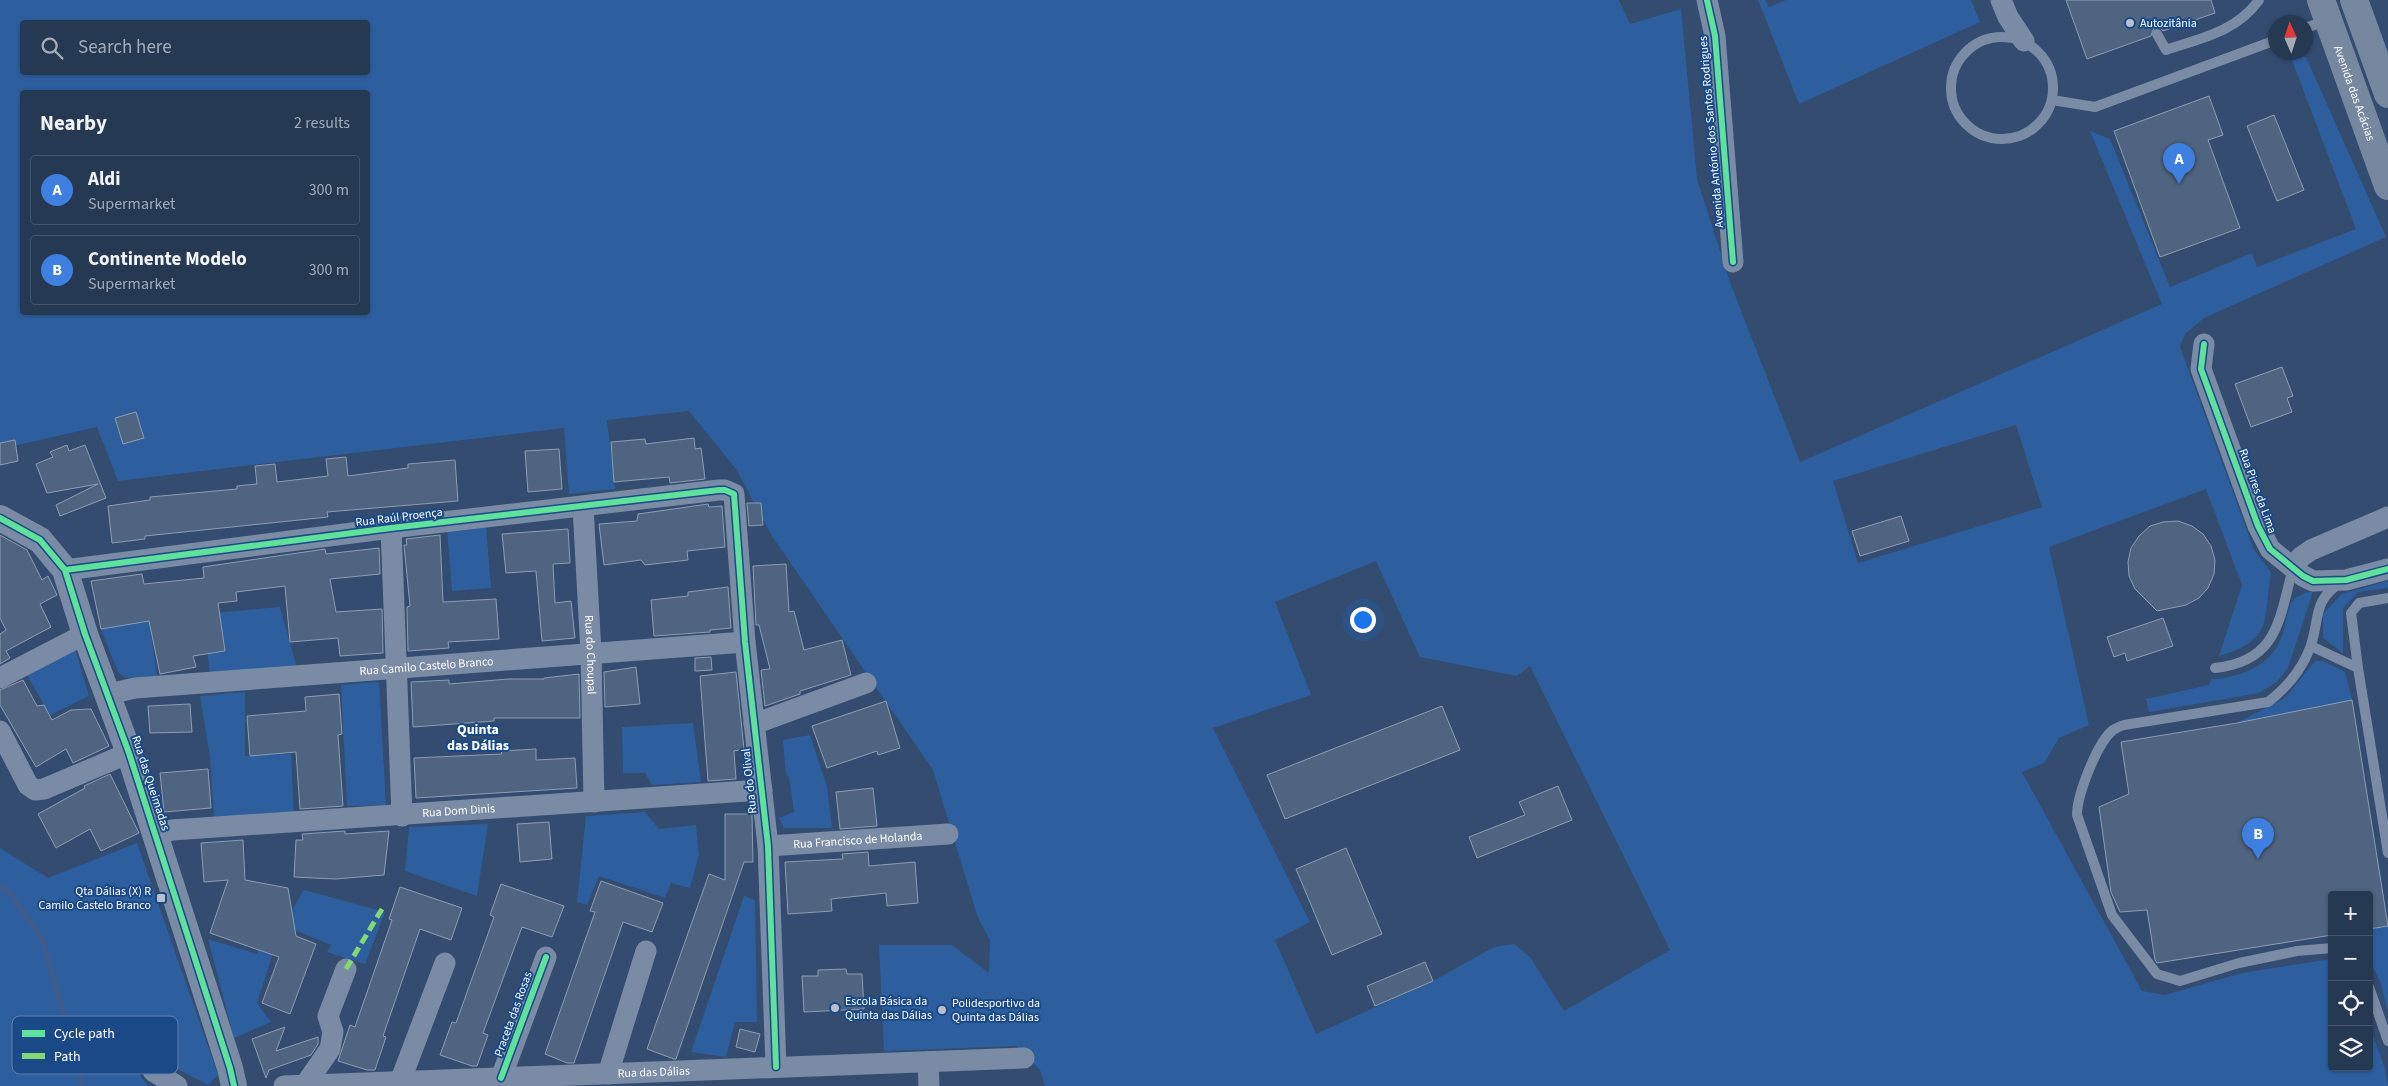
<!DOCTYPE html>
<html lang="en">
<head>
<meta charset="utf-8">
<style>
	:root { --surface:#263953; --page:#32445d; --text:#f1f3f6; --muted:#a4acb8; --line:#42536a; --accent:#b8c0cd }
	body { margin:0; font-family:"Source Sans 3",sans-serif; background:var(--page); color:var(--text) }
	.controls { position:absolute; right:15px; bottom:15px; display:grid; overflow:hidden; border-radius:5px; box-shadow:0 1px 4px #0004 }
	.controls button { width:45px; height:45px; display:grid; place-items:center; padding:0; border:0; border-bottom:1px solid var(--line); background:var(--surface); color:var(--text); font:25px sans-serif }
	.compass { position:absolute; left:2268px; top:15px; width:45px; height:45px; border-radius:50%; background:var(--surface); box-shadow:0 1px 4px #0004; rotate:357deg }
	.you { position:absolute; left:1362px; top:619px; width:18px; height:18px; margin:-12px; border:4px solid #fff; border-radius:50%; background:#1a73e8; box-shadow:0 0 0 8px #1a73e833 }
	.badge { display:grid; place-items:center; width:32px; height:32px; border-radius:50%; background:var(--accent); color:#fff; font-size:16px; font-weight:700 }
	.pin { position:absolute; translate:-50% -41px; filter:drop-shadow(0 1px 2px #0008) }
	.pin::after { content:''; position:absolute; top:26px; width:18px; height:15px; background:inherit; clip-path:polygon(0 0,100% 0,50% 100%) }
	.list { margin:0; padding:0; list-style:none }
	h2 { display:flex; justify-content:space-between; align-items:center; height:65px; margin:0; padding:0 20px; font-size:21px }
	h2 small { font-size:16px; font-weight:400; color:var(--muted) }
	.list li { display:grid; grid-template-columns:32px 1fr auto; gap:15px; align-items:center; box-sizing:border-box; height:70px; margin:0 10px 10px; padding:0 10px; border:1px solid var(--line); border-radius:5px }
	.list b { display:block; font-size:19px; white-space:nowrap }
	.list p { margin:0; font-size:16px; white-space:nowrap; color:var(--muted) }
	.list em { font-size:16px; font-style:normal; color:var(--muted) }
	.icon { flex:none; width:28px; height:28px; fill:none; stroke:currentColor; stroke-width:2; stroke-linecap:round; stroke-linejoin:round }
	.map { position:relative; flex:none; width:2388px; height:1086px; overflow:hidden }
	.search { position:absolute; background:var(--surface); box-shadow:0 1px 4px #0004; left:20px; top:20px; width:350px; height:55px; display:flex; align-items:center; gap:12px; box-sizing:border-box; padding:0 18px; border-radius:5px; color:var(--muted); font-size:19px }
	.panel { position:absolute; background:var(--surface); box-shadow:0 1px 4px #0004; left:20px; top:90px; width:350px; height:225px; border-radius:5px }
	.map>svg:first-child { display:block }
	.green { fill:#2d5f9f; fill-rule:evenodd }
	.lines { fill:none; stroke-linecap:round; stroke-linejoin:round }
	.stream { stroke:#3c5d8b; stroke-width:6 }
	.building { fill:#4f6480; stroke:#8e9db2 }
	.service { stroke:#7a8ca5; stroke-width:10 }
	.minor { stroke:#7a8ca5; stroke-width:21 }
	.tertiary { stroke:#7a8ca5; stroke-width:26 }
	.secondary { stroke:#7588a0; stroke-width:28 }
	.quiet { stroke:#83d873; stroke-width:5; stroke-dasharray:10 5; stroke-linecap:butt }
	.cycleway-casing { stroke:#1a4988; stroke-width:9 }
	.cycleway { stroke:#60e19b; stroke-width:6 }
	.poi-dot { fill:#b8c0cd; stroke:#1a4988; stroke-width:2 }
	.labels { text-anchor:middle; stroke-width:4; stroke-linejoin:round; paint-order:stroke }
	.poi-label { font-size:12px; fill:#fff; stroke:#1a4988; text-anchor:start }
	.street-label { font-size:12px; fill:#fff; stroke:#1a4988 }
	.neighbourhood-label { font-size:14px; font-weight:bold; fill:#fff; stroke:#1a4988 }
	.key { fill:#1a4988; stroke:#5f80ac; stroke-width:1 }
	.key-label { font-size:14px; fill:#fff }
</style>
</head>
<body>
<div class="map">
<svg width="2388" height="1086" viewBox="0 0 2388 1086">
	<rect width="100%" height="100%" fill="#334c6f"/>
	<path class="green" d="M0,0H1619L1630,24L1681,9L1697,179L1731,285L1800,462L2162,304L2090,131L2110,139L2170,287L2252,253L2257,267L2356,229L2290,55L2306,57L2386,237L2204,318L2185,334L2180,347L2254,550L2271,572C2263,621 2274,640 2219,656L2242,585L2206,489L2049,547L2089,725L2059,738L2044,763L2022,772L2142,991L2165,995L2242,973L2331,959L2332,1067H2369V1024L2385,1069L2388,1086H1045L1040,1070L1016,1046L884,1051L879,945H952L989,973L990,940L978,918L933,770L772,536L736,469L689,411L607,420L615,489L569,494L564,428L118,481L97,427L0,449ZM22,22H368V72H22ZM22,92H368V312H22ZM2016,425L2042,507L1858,563L1833,481ZM1376,561L1420,657L1517,676L1530,666L1670,950L1564,1011L1530,957L1514,944L1494,947L1433,981L1316,1034L1275,940L1310,922L1213,728L1311,695L1275,602Z
		M1758,0H1765L1769,7L1786,0H1971L1980,22L1799,104Z
		M486,526L491,588L452,591L447,529Z
		M2388,581V588L2358,592L2343,608V653L2323,638V614L2342,594Z
		M2313,591L2288,668L2277,682L2259,693L2149,712L2146,699L2209,685L2211,679C2236,679 2270,666 2280,641C2286,630 2285,615 2291,604C2295,595 2305,593 2313,591Z
		M280,607L297,668L210,673L202,614Z
		M149,621L157,676L125,678L118,672L101,629Z
		M75,649L89,696L50,715L27,675Z
		M2315,661H2323L2345,672L2352,700L2237,723L2285,698Z
		M379,682L386,805L347,806L341,685Z
		M245,692V756L291,754L294,814L214,817L210,757L200,696Z
		M693,723L701,782L652,785L645,773H623L622,727Z
		M810,735L827,787L832,828H784L779,818L794,812L789,777L786,775L783,740Z
		M645,812L659,829L696,825L699,855L690,888L671,883L665,898L599,876L587,905L577,902L586,816Z
		M488,824L477,896L405,871L409,827Z
		M137,843L218,1075L208,1085L153,1056L134,1067L148,1086H0V848L48,878Z
		M304,890L385,912L365,964L327,952L331,945L282,925L257,1003L271,1022L234,1038L208,939L257,954L269,915L291,912Z
		M744,896L755,900L757,1022H735L726,1057L691,1052Z
		M2388,926V1011L2380,981L2369,960V929Z"/>
	<g class="lines">
		<path class="stream" d="M0,887L7,890L42,938L83,1086"/>
	</g>
	<path class="building" d="M2066,0H2211L2215,13L2163,31L2160,28H2154L2151,36L2087,59Z
		M2209,96L2223,135L2208,140L2240,228L2160,257L2114,131Z
		M2274,115L2304,190L2277,201L2247,126Z
		M2282,367L2293,396L2287,398L2292,412L2251,427L2235,384Z
		M136,412L144,438L123,444L115,418Z
		M694,438L695,449L701,448L705,479L670,483L669,477L614,482L611,442L645,439L646,444Z
		M15,440L18,461L0,465V443Z
		M67,445L69,451L85,445L106,498L60,516L56,505L98,484L47,493L36,464L53,457L50,452Z
		M559,449L562,489L528,492L525,451Z
		M346,457L348,476L408,468V464L455,460L458,501L327,512L328,517L145,536V539L112,543L108,506L150,500V497L237,489V486L257,484L255,466L275,464L277,482L328,476L326,459Z
		M747,503H761L763,525L749,526Z
		M708,504L709,507L722,506L725,547L687,551L688,560L645,565L641,560L604,565L599,524L637,521L638,514Z
		M1901,516L1909,541L1860,556L1852,531Z
		M2178,521L2192,526L2203,534L2211,546L2215,560L2214,574L2208,588L2199,598L2186,605L2157,611L2135,589L2129,576L2128,562L2131,548L2139,536L2150,526L2163,522Z
		M568,529L570,563L553,564L555,603L571,601L575,638L542,641L536,571L506,573L502,534Z
		M0,535L27,550L42,580L48,576L57,595L40,604L51,627L6,651L10,658L0,664V634L6,630L0,618Z
		M440,535L443,602L496,599L499,639L448,642L449,648L408,651L407,607L410,606L404,545H407L406,539Z
		M379,548L380,574L330,579L336,612L382,609L383,653L340,656L338,638L290,642L285,586L236,592L237,601L218,603L225,651L193,656L196,667L160,674L149,621L101,629L91,581L142,574L144,584L204,578L203,567L325,549L326,554Z
		M786,564L789,612L794,611L804,650L842,640L851,675L800,691V694L765,706L761,670L770,669L759,625H756L753,566Z
		M728,587L731,628L710,630V632L654,636L651,600L688,596V592Z
		M2163,618L2173,646L2127,661L2125,653L2114,657L2107,637Z
		M711,657L712,670L695,671V658Z
		M636,667L640,704L605,707L604,672Z
		M736,672L744,749L734,751L736,779L708,781L700,676Z
		M579,674L580,718H494V721L413,727L411,682L449,680V684L508,679H544V678Z
		M23,680L37,706L44,705L52,720L71,710L91,709L109,746L73,763L66,749L36,767L0,705V690Z
		M339,694L342,734L338,735L343,806L300,809L296,752L250,756L247,716L306,711L305,697Z
		M2352,700L2388,926L2369,929V895H2332V935L2157,963L2155,960L2147,910L2120,912L2111,892L2099,807L2129,794L2121,742L2237,723Z
		M886,701L900,748L878,755L877,751L827,768L812,726Z
		M190,704L192,732L150,733L148,706Z
		M1442,706L1460,750L1285,819L1267,775Z
		M536,749V760L575,758L577,788L416,798L414,758L502,754L501,751Z
		M208,769L211,808L164,812L160,773Z
		M110,774L139,833L101,851L90,829L56,848L38,814L85,788L84,786Z
		M1558,786L1572,820L1477,858L1469,837L1525,815L1519,802Z
		M873,788L877,826L840,829L836,792Z
		M725,814H752L753,862H744L676,1059H674L647,1049L709,874L725,880Z
		M549,822L552,859L520,862L517,824Z
		M345,831V834L389,831L384,875L335,879L294,877L296,840H303L302,834Z
		M243,840L245,880L288,888L296,936L316,944L290,1014L262,1003L279,957L210,933L228,880L204,882L201,843Z
		M1346,848L1382,934L1332,955L1296,869Z
		M868,852L869,866L915,862L918,903L887,906L886,893L831,899L832,911L788,914L785,862L843,859L842,854Z
		M601,881L663,903L652,932L623,922L574,1063H567L545,1054L595,912L590,911Z
		M501,884L564,906L552,937L522,927L483,1033L488,1035L477,1066H472L440,1055L452,1022L456,1023L494,917L490,915Z
		M400,887L462,908L451,940L420,929L383,1036L386,1037L375,1070H367L338,1061L350,1025L355,1027L392,920L389,919Z
		M1425,962L1433,981L1375,1006L1367,986Z
		M846,969L847,974H862L864,1009L804,1012L802,976H818V970Z
		M285,1027L276,1051L318,1037V1044L311,1055L269,1070L266,1078L252,1039Z
		M740,1029L760,1034L755,1052L736,1047Z"/>
	<g class="lines">
		<path class="service" d="M2306,28L2327,20
			M2157,34L2166,50C2201,38 2236,32 2259,0
			M1951 88a51 51 0 1 1 102 0a51 51 0 1 1-102 0Z
			M2052,100L2095,107L2276,40
			M2311,646L2358,668L2388,853
			M2215,668C2278,661 2279,620 2293,568
			M2358,668L2351,613L2359,603L2388,598
			M2332,948L2297,951L2239,963L2180,981L2157,974L2112,915L2077,815C2077,795 2097,743 2113,730C2116,728 2120,726 2124,725L2268,702C2288,687 2301,671 2310,648C2320,621 2312,601 2340,583
			M2369,987L2388,1041"/>
		<g class="minor">
			<path d="M1707,0L1715,36L1733,262"/>
			<path d="M2001,0L2008,17L2024,41"/>
			<path d="M2204,344L2201,369L2258,526L2270,549L2303,576L2313,581L2346,580L2388,569"/>
			<path id="s1" d="M583,507L591,653L594,802"/>
			<path d="M391,528L402,816"/>
			<path d="M2293,567L2301,557L2311,550L2388,517"/>
			<path d="M65,570L391,528L719,490H725L734,494L745,642L768,846L776,1067"/>
			<path d="M0,678L85,634"/>
			<path id="s2" d="M109,694L135,688L745,642"/>
			<path d="M754,724L866,683"/>
			<path d="M0,731L28,785L35,790L44,789L129,753"/>
			<path id="s3" d="M156,835L172,830L762,790"/>
			<path id="s4" d="M768,846L948,834"/>
			<path d="M928,1062L929,1086"/>
			<path d="M153,1071L177,1086"/>
			<path d="M608,1074L646,951"/>
			<path d="M501,1078L546,957"/>
			<path d="M400,1082L445,963"/>
			<path d="M305,1085L330,1049L333,1032L328,1016L346,969"/>
			<path id="s5" d="M284,1086L1024,1058"/>
		</g>
		<path class="tertiary" d="M0,518L40,540L65,570L85,634L129,753L230,1068L234,1086"/>
		<g class="secondary">
			<path id="s6" d="M2321,0L2388,186"/>
			<path d="M2354,0L2388,94"/>
		</g>
		<path class="quiet" d="M346,969L382,909"/>
		<g class="cycleway-casing">
			<path id="cycleway" d="M1707,0L1715,36L1733,262
				M2204,344L2201,369L2258,526L2270,549L2303,576L2313,581L2346,580L2388,569
				M0,518L40,540L65,570L85,634L129,753L230,1068L234,1086
				M65,570L391,528L719,490H725L734,494L745,642L768,846L776,1067
				M501,1078L546,957"/>
		</g>
		<use href="#cycleway" class="cycleway"/>
	</g>
	<g class="poi-dot">
		<circle cx="2130" cy="23" r="5"/>
		<rect x="156" y="893" width="10" height="10" rx="2.5"/>
		<circle cx="835" cy="1008" r="5"/>
		<circle cx="942" cy="1010" r="5"/>
	</g>
	<g class="labels">
		<g class="poi-label">
			<text x="2140" y="27">Autozitânia</text>
			<text x="151" y="895" text-anchor="end">Qta Dálias (X) R<tspan x="151" dy="14">Camilo Castelo Branco</tspan></text>
			<text x="845" y="1005">Escola Básica da<tspan x="845" dy="14">Quinta das Dálias</tspan></text>
			<text x="952" y="1007">Polidesportivo da<tspan x="952" dy="14">Quinta das Dálias</tspan></text>
		</g>
		<g class="street-label">
			<text dy="4" stroke="none"><textPath href="#s6" startOffset="99">Avenida das Acácias</textPath></text>
			<text transform="translate(1711 132) rotate(-95)" y="4">Avenida António dos Santos Rodrigues</text>
			<text transform="translate(2258 491) rotate(70)" y="4">Rua Pires da Lima</text>
			<text transform="translate(399 517) rotate(-7)" y="4">Rua Raúl Proença</text>
			<text dy="4" stroke="none"><textPath href="#s1" startOffset="148">Rua do Choupal</textPath></text>
			<text dy="4" stroke="none"><textPath href="#s2" startOffset="319">Rua Camilo Castelo Branco</textPath></text>
			<text transform="translate(749 781) rotate(-96)" y="4">Rua do Olival</text>
			<text transform="translate(151 783) rotate(72)" y="4">Rua das Queimadas</text>
			<text dy="4" stroke="none"><textPath href="#s3" startOffset="304">Rua Dom Dinis</textPath></text>
			<text dy="4" stroke="none"><textPath href="#s4" startOffset="90">Rua Francisco de Holanda</textPath></text>
			<text transform="translate(513 1014) rotate(-70)" y="4">Praceta das Rosas</text>
			<text dy="4" stroke="none"><textPath href="#s5" startOffset="370">Rua das Dálias</textPath></text>
		</g>
		<g class="neighbourhood-label">
			<text x="478" y="734">Quinta<tspan x="478" dy="16">das Dálias</tspan></text>
		</g>
	</g>
	<rect x="12" y="1016" width="166" height="58" rx="8" class="key"/>
	<rect x="22" y="1030" width="23" height="7" fill="#60e19b"/>
	<rect x="22" y="1053" width="23" height="6" fill="#83d873"/>
	<g class="key-label">
		<text x="54" y="1038">Cycle path</text>
		<text x="54" y="1061">Path</text>
	</g>
</svg>
<div class="controls">
<button>+</button>
<button>−</button>
<button><svg class="icon" aria-label="locate" viewBox="0 0 24 24"><circle cx="12" cy="12" r="6"/><path d="M12 2v4M12 18v4M2 12h4M18 12h4"/></svg></button>
<button><svg class="icon" aria-label="layers" viewBox="0 0 24 24"><path d="M12 4l9 5-9 5-9-5zM3 14l9 5 9-5"/></svg></button>
</div>
<svg class="compass" viewBox="-18 -18 36 36"><path d="M0-13l5 13h-10z" fill="#e53935"/><path d="M0 13l5-13h-10z" fill="#a4acb8"/></svg>
<div class="you"></div>
<div class="pin badge" style="left:2179px;top:184px;background:#3f7fe0">A</div>
<div class="pin badge" style="left:2258px;top:859px;background:#3f7fe0">B</div>
<div class="search"><svg class="icon" aria-label="search" viewBox="0 0 24 24"><circle cx="10" cy="10" r="6"/><path d="M15 15l6 6"/></svg>Search here</div>
<section class="panel">
<h2>Nearby<small>2 results</small></h2>
<ul class="list">
<li><span class="badge" style="background:#3f7fe0">A</span><div><b>Aldi</b><p>Supermarket</p></div><em>300 m</em></li>
<li><span class="badge" style="background:#3f7fe0">B</span><div><b>Continente Modelo</b><p>Supermarket</p></div><em>300 m</em></li>
</ul>
</section>
</div>
</body>
</html>
